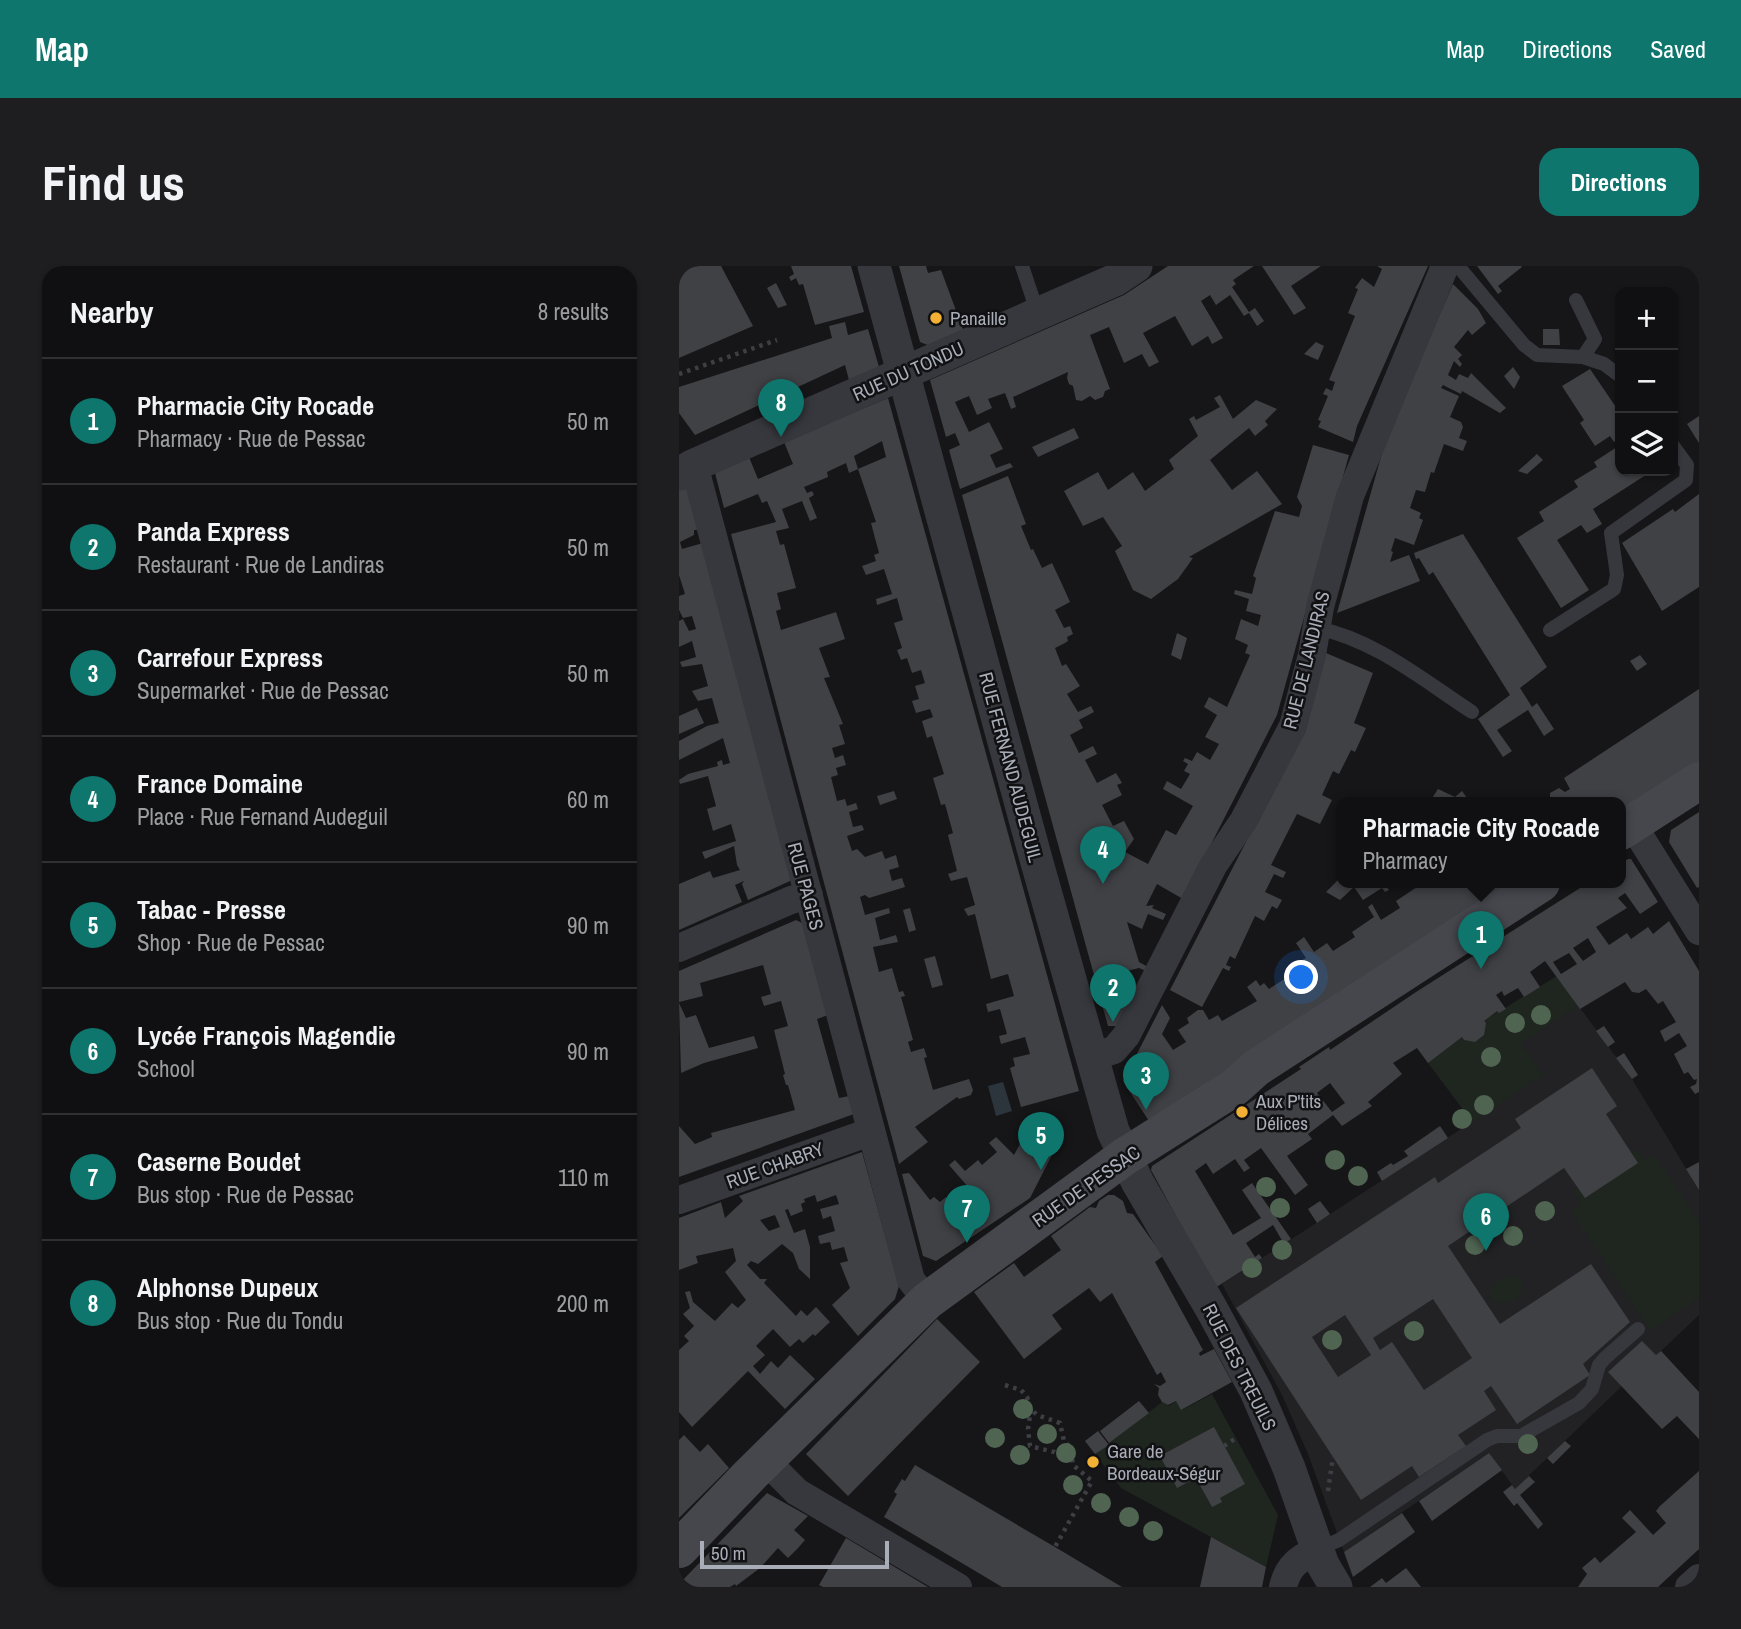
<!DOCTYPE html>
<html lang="en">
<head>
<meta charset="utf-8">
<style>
	:root { --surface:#101012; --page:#1e1e20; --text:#f1f3f6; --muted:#9c9d9f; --line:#303032; --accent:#0f766e }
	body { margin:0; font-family:"Archivo Narrow",sans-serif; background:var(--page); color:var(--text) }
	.controls { position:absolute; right:21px; top:21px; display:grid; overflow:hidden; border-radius:14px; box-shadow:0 2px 5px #0004 }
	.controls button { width:63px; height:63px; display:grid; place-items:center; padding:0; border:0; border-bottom:2px solid var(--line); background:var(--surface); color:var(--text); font:35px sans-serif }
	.scale { position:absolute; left:21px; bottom:18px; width:189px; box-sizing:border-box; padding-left:7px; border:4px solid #a8adb8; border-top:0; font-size:19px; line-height:24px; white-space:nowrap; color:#a8adb8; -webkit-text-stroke:5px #111113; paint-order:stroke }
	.you { position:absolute; left:623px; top:712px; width:24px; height:24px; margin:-18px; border:5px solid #fff; border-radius:50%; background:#1a73e8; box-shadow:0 0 0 10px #1a73e833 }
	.badge { display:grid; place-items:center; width:46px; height:46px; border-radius:50%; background:var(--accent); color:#fff; font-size:23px; font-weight:700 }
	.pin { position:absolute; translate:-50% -58px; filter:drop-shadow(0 2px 4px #0008) }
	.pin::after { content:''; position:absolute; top:37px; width:24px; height:21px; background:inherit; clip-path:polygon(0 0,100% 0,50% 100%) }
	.popup { position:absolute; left:657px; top:531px; width:290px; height:91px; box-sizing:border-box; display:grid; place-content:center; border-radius:14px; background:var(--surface); filter:drop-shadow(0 2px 5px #0005); font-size:23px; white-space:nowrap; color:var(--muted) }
	.popup b { font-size:26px; color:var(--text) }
	.popup::after { content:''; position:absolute; left:50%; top:100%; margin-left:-14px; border:14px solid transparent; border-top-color:var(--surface) }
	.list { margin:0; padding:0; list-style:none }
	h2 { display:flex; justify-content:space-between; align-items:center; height:91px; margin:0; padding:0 28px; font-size:30px }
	h2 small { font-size:23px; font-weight:400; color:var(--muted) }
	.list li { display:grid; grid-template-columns:46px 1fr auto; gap:21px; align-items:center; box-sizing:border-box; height:126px; padding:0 28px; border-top:2px solid var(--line) }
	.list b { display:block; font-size:26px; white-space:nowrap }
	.list p { margin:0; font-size:23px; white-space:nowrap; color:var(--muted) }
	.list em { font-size:23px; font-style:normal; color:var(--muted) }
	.icon { flex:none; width:38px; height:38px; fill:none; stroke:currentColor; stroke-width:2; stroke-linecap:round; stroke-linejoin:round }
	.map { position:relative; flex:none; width:1020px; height:1321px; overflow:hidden; border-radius:21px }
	header { display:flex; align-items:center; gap:42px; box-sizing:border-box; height:98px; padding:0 35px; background:var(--accent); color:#fff }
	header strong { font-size:33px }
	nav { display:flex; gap:38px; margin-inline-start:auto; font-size:24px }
	.intro { display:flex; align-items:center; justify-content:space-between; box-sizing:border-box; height:168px; padding:0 42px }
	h1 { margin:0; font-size:49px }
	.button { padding:18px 32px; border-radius:21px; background:var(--accent); color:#fff; font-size:24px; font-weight:700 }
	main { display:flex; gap:42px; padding:0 42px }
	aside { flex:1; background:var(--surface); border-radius:21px; box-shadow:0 2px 5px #0004 }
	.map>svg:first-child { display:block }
	.built { fill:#222225 }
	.green { fill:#1e261f }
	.water { fill:#2c353c }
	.building { fill:#404145; fill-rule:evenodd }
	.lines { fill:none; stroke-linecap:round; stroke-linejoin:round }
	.path { stroke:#3d3f44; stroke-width:4.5; stroke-dasharray:3.5 5; stroke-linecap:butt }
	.service { stroke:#37383d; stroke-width:14 }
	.minor { stroke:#37383d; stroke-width:28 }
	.tertiary { stroke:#37383d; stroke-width:33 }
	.secondary { stroke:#45474d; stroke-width:38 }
	.tree { fill:#506452 }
	.poi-dot { fill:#f2b134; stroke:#111113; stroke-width:2.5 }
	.labels { text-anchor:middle; stroke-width:5; stroke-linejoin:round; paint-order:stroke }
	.poi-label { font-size:19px; fill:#a8adb8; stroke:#111113; text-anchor:start }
	.street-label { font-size:19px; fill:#a8adb8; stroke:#111113 }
</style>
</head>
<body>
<header>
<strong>Map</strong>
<nav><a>Map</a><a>Directions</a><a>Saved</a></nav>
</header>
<div class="intro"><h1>Find us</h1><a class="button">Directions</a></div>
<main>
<aside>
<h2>Nearby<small>8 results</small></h2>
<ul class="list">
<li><span class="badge">1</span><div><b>Pharmacie City Rocade</b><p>Pharmacy · Rue de Pessac</p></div><em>50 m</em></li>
<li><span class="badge">2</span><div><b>Panda Express</b><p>Restaurant · Rue de Landiras</p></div><em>50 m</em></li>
<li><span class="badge">3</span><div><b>Carrefour Express</b><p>Supermarket · Rue de Pessac</p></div><em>50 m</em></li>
<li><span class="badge">4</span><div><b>France Domaine</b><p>Place · Rue Fernand Audeguil</p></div><em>60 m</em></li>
<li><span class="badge">5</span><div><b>Tabac - Presse</b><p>Shop · Rue de Pessac</p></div><em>90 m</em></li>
<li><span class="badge">6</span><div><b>Lycée François Magendie</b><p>School</p></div><em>90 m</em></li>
<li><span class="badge">7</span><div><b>Caserne Boudet</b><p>Bus stop · Rue de Pessac</p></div><em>110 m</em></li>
<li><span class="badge">8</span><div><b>Alphonse Dupeux</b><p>Bus stop · Rue du Tondu</p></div><em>200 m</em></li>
</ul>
</aside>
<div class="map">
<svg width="1020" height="1321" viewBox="0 0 1020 1321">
	<rect width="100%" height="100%" fill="#161618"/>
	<path class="built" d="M784,698L820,747L878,710L953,813L1020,924V1049L982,1085L1020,1126V1173L998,1150L983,1163L943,1120L836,1223L810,1187L665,1286L629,1188L603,1129L543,1018L793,856L734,776Z"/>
	<path class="green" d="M878,710L899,739L842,778L864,809L794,856L749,797L783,771L796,775L805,769V755Z
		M958,883L966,895L976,889L1020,955V1032L971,1064L892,945L902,938L894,925Z
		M827,1010L842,1012L845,1021C840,1035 825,1041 812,1033C810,1021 816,1014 827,1010Z
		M533,1128L599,1249L587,1301L442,1222L416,1188L483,1136L490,1140L497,1135L503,1144Z"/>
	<path class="water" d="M324,816L333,845L317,850L309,820Z"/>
	<path class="building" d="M0,0H42L74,60L0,92Z
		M112,0H172L185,46L136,59L124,18L120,19L117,12L112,15L110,11L115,8Z
		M220,0H247L249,7L262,4L285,66L251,80L241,76Z
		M489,0H575L554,14L557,18L553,21L570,46L576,42L585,55L578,60L570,47L565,50L551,29L537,39L531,29L522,35L544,72L533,78L529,70L513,80L496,50L464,67L480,96L470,101L463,88L445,97L430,61L411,69L431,123L426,125L424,131L416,134L411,130L403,135L397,134L394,120L390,118L388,112L389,106L334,131L337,141L332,143L326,127L309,133L313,142L298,149L290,130L276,136L290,166L310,156L324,183L311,189L317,202L331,197L334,201L281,223L270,184L281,179L276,167L267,171L251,114L445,29Z
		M583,0H642L612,20L627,42L615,49Z
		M698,0H749L678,160L674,176L639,161L642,155L639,154L649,130L644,128L647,122L653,125L656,116L650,114L676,50L669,47L679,23L676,22L683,12L695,21L703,3Z
		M798,0H842L843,1L819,20L823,25L819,28Z
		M97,17L108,39L99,42L88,22Z
		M774,18L799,43L807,57L793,69L789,64L775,81L783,89L779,93L783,98L781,101L775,95L769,109L777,114L780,108L789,112L792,107L827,142L821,147L783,125L782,128L764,119L762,122L780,130L771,151L782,156L784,161L780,172L788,175L784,185L765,178L755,207L752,206L746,226L737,224L731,242L742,247L740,252L744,254L735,279L716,272L712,285L714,286L711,296L730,289L741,315L658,347L707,173Z
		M166,56L169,69L189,63L200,101L170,114L166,99L16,169L0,147V121L153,72L150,60Z
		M864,63H880L881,79H864Z
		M637,76L645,80L639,94L625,88Z
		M834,101L841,111L835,123L825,110Z
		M911,103L941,147V171L935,176L931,170L916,180L901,157L905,154L883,120Z
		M541,129L554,153L577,134L598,143L586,155L589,159L576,170L570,162L531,194L553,224L578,205L603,238L510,291L514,292L499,313L472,333L454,324L436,285L443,280L424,251L404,260L385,225L419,206L429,224L454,206L466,225L495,203L490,194L519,170L510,153L515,150L517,154L541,141L535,132Z
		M209,132L400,825L342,841L331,802L336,800L334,792L351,788L346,771L322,778L320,770L328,768L321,743L309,746L307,738L335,730L329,708L312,713L296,648L289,650L285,643L296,639L288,611L272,615L269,608L278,605L269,569L274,567L266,538L262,539L254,512L265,508L253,470L248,472L243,455L254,451L251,443L237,447L233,435L240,433L236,420L246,417L242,404L233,407L228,392L222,394L218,384L223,382L215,357L224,354L218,332L198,339L197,333L213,328L205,303L187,309L183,300L197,295L195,289L200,287L192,257L197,256L179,203L207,191L203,175L175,190L179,203L170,207L167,197L148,206L149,211L125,221L128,227L133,225L135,229L130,232L138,252L131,255L123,235L103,243L110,262L97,265L101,279L105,278L117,322L98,327L102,343L97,345L102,364L157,346L166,373L140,382L151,411L145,412L164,458L160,459L166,478L153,482L156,492L164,489L167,499L157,502L159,509L152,511L158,535L166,533L168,540L177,537L179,543L170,546L174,561L183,559L185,564L168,570L173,585L178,583L186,591L203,585L206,593L217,589L220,601L210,604L213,615L223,612L226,621L190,632L186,629L181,631L186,649L210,642L211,647L196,652L201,674L217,669L219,676L194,681L200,706L213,702L220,726L224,725L226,730L222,731L234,774L229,776L232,786L245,782L248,791L245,792L254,824L290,813L294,824L292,829L280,833L278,831L236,861L249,876L220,898L52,268L97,256L88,235L83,237L79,228L45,242L36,207L70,191L79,213L114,198L105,176Z
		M1020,150V177L1008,158Z
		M395,162L400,172L359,191L353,181Z
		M634,179L670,189L598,449L504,633L478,618L467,640L475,639L473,642L487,648L484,654L469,648L463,663L448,656L460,696L469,701L467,705L460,702L448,705L454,729L439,760H429L283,229L329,210L347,258L342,260L352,284L354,283L363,302L373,297L382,316L391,336L376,344L385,362L391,360L394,368L388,371L389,375L386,377L376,382L383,400L387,398L401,420L388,428L399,446L412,440L415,446L400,454L404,462L391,469L400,487L414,480L418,488L406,494L418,517L437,507L443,517L438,519L443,529L423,539L434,560L445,555L455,573L446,586L469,598L487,564L497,569L514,540L484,523L488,515L502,523L511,508L505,505L509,498L504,495L506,492L513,495L518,486L531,494L540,478L526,471L538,449L525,441L530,431L548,441L571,389L566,387L569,379L556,373L562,353L579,360L582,349L567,345L570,333L555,328L556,324L573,328L577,312L574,310L596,245L620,251L623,240L618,231Z
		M941,179V205H973L914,243L923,258L908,267L902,259L878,274L910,324L882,342L838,272L865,255L860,246L899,221L895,215L918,201L915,196Z
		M858,188L864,194L848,208L839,205Z
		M7,220L20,264H15V269L1,276L3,283L24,277L113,612L111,615L69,634L63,618L65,615L56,619L63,636L0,664V618L31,605L34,612L61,604L58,599L55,580L26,593L23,586L57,575L52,558L34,565L28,543L37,540L29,510L1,518L0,514L9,508L39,500L38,496L43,494L44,499L51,497L44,472L0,494V475L28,460L40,457L33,432L19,435L13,425L29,420L23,398L3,401L1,396L17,391L13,375L0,381V355L4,353L10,365L17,363L13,350L4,352L0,344V330L6,328L0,309V224Z
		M1020,228V321L983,345L943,277L994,243L996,246Z
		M784,268L868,401L841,422L853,441L858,437L875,463L865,470L849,444L818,464L833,485L824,491L799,453L831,429L754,306L750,309L740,292L737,293L735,287Z
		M498,367L508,372L502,394L492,389Z
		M647,387L694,407L675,457L687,462L676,486L672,484L660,508L654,505L643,529L653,534L641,558L618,548L592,599L607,606L604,612L595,608L586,626L603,634L598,643L593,640L585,655L576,650L556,693L551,690L547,699L552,701L550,705L544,702L523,741L491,724L626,461Z
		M961,389L968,398L958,405L951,395Z
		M1020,423V496L942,547V537H866L871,534V527L880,522L886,526L891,523L885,512Z
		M18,442L25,457L0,468V450Z
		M759,523L776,531L783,525L788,532L783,537H780L776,531L769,537H750Z
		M215,525L218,533L201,539L198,530Z
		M1020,546V621L1018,622L990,576L992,564Z
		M949,593H952L979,636L961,648L946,627L939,632L948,642L917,661L930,679L948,667L952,673L969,661L974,668L990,655L1020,705V826L1016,828L1011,821L1017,818L1018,813L1015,814L1009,806L1005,808L995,788L1008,780L1000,767L986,776L981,765L997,756L984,735L979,738L967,723L960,727L953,726L946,716L901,743L866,695L851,706L861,721L845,731L839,722L825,730L823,725L817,729L827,743L820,747L818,745L805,755L807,757L805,769L796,776L785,774L783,771L749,797L738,782L714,797L723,808L689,836L693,840L663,860L654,849L629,868L633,873L608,890L629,919L616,929L582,882L565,894L571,902L565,906L556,893L534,908L527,897L516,905L554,969L582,952L563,924L573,917L612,973L605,978L594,959L567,977L576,991L580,988L583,992L536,1022L472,904L473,900L622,803L620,801L650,781L651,784L737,726L909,617H942V597ZM909,672L917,686L904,695L894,682ZM890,687L898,698L882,708L874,696ZM651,817L666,837L653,846L638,827Z
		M662,611V617H705L710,624L706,626L703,622L684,634L675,621L661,634L647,626Z
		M744,617H835L470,855L444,815L483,739L491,752L483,768L494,784L507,776L499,764L510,757L508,752L519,744H524L530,754L539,749L543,755L578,735L568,721L577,714L581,720L585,717L590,723L607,712L609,714L626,702L621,695L627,692L617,677L625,671L635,686L648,677L654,685L676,671L673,666L695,651L689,641L693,638L702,654L721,642L717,635Z
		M231,642L237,664L230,666L224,644Z
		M117,654L125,658L149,749L138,753L160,832L170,830L175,848L0,911V860L16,878L33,871L32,867L116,844L109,819H107L104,809L106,808L95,764L109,760L102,735L85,740L82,731L92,728L84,699L21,717L24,730L0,736V705Z
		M256,690L264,719L253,722L245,693Z
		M0,737L7,752L17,749L30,782L75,770L79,782L25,797L2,807Z
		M925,760L936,776L929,781L917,765Z
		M945,787L959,809L953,813L937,792Z
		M913,802L938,840L927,848L959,897L906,932L885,902L769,980L821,1058L912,998L951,1056L904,1098L911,1109L838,1158L812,1120L805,1125L817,1144L779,1169L787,1180L740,1211L733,1200L682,1234L557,1042L756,911L759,917L842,862L836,853ZM754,1033L793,1092L745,1124L713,1076L701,1084L694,1072ZM666,1049L692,1089L659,1111L633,1071Z
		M761,860L769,872L703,915L698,906L712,897L714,899L729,890L725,885Z
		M317,871L335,889L341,878L351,883L357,874L376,883L351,932L257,995L244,990L223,908L230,907L251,934L255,931L261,936L267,931L272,937L290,922L270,899L276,894L286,905L299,894L303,899L318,886L310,877Z
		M183,886L220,1020L216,1033L179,1070L153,1039L171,1022L161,997L169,995L165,981L153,984L151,976L141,978L139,970L156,965L152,950L144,953L141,943L160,938L157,929L138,936L136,929L125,933L126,936L122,938L124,945L112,950L109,943L106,944L115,967L126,963L131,981V1013L120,1003L114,987L103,978L79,998L72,995L68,999L81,1013H88L85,1017L117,1050L122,1044L128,1050L137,1041L151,1056L136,1070L134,1068L124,1077L120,1073L111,1081L94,1063L77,1080L86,1089L74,1100L81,1108L92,1095L99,1102L111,1089L136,1113L106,1143L69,1105L13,1161L0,1146V1084L10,1075L5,1070L15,1060L4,1048L11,1042L6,1026L11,1025L14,1036L36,1055L53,1037L59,1042L67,1034L46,1006L57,995L54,982L17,990L19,997L0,1004V952L42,936L46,952L64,935L60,930ZM96,949L101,961L90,965L81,954Z
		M1020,896V924L1007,903Z
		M429,929H435L444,935L448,947L454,948L484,990L476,996L524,1084L520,1087L521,1090L535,1083L553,1116L502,1144L497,1135L489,1139L483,1136L479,1129L480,1122L475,1118L481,1120L487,1116L482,1106L478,1109L433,1027L421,1036L410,1022L373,1049L383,1063L345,1093L295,1026L335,997L345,1011L382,984L372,970L411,941L417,942L420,935Z
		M641,935L651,948L638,957L629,943Z
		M258,1053L301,1096L169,1230L127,1188Z
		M963,1075L977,1089L982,1085L1020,1126V1173L998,1150L983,1163L929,1106Z
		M460,1135L470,1147L430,1177L421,1165Z
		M535,1161L566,1218L541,1232L543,1236L533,1241L517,1212L498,1222L481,1190Z
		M419,1165L430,1179L416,1188L406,1175Z
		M5,1169L21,1186L29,1178L50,1202L0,1252V1174Z
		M886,1175L892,1180L874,1198L868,1192Z
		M810,1187L823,1204L753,1255L740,1235Z
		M236,1199L376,1281L443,1321H323L303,1309L205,1251L218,1228L215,1226L223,1213L226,1215Z
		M1020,1205V1283L979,1321H899L908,1308L903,1302L916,1291L921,1297L957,1266L943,1252L951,1244L974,1269L987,1257L977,1245L981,1240Z
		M850,1210L856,1216L841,1229L864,1258L859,1263L838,1237L835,1240L824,1226L833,1219L836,1223Z
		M88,1227L129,1250L115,1264L126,1274L119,1282L109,1292L99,1282L81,1302L57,1320L56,1318L51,1321H0V1318Z
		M723,1247L736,1266L674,1311L665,1286Z
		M532,1271L587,1301L583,1321H521Z
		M167,1272L224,1306L249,1321H144L140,1319Z
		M727,1302L742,1321H691L703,1312L707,1317Z"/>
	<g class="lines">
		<path class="path" d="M0,108L98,74
			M326,1119L342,1124L348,1131L352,1143L358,1149L381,1157L385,1175L391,1181L394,1199L413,1215L376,1281
			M352,1143L349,1163L351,1180L375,1186L392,1196
			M545,1180L557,1172
			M649,1225L654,1191"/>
		<path class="service" d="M343,0L359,48
			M779,0L845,79L858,89L904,91L925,98L941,110
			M897,34L916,73L904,91
			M637,362C695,373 744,414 793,446
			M871,364L935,323L938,309L932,267L1007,214L1008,199L994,180
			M639,1283L660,1274L808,1174L818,1170H842L900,1137L913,1123L920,1099L926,1092L959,1063"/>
		<path class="minor" d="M13,200L18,210L232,1014L248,1035
			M953,558L1020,665
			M0,682L112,634L130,629
			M412,791L435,784L447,770L534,600L565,554L614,460L633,389L641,341L671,230L766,0
			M0,934L191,866
			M86,1194L118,1226L279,1321
			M604,1321C609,1299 620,1293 639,1283
			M1010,1321L1020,1312"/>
		<path class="tertiary" d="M195,0L357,593L434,865L459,917L532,1042L577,1125L610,1202L644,1299L657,1321
			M0,208L13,200L436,14L457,0"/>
		<path class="secondary" d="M942,565L1020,515
			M0,1283L71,1209L248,1035L445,891L556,821L577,802L862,617"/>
	</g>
	<g class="tree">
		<circle cx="862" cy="749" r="10"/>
		<circle cx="836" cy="757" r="10"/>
		<circle cx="812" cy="791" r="10"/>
		<circle cx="805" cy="839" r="10"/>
		<circle cx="783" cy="853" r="10"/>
		<circle cx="656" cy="894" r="10"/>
		<circle cx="679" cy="910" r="10"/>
		<circle cx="587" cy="921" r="10"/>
		<circle cx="601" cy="942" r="10"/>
		<circle cx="866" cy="945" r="10"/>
		<circle cx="834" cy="970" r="10"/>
		<circle cx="796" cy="979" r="10"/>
		<circle cx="603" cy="984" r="10"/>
		<circle cx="573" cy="1002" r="10"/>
		<circle cx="735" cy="1065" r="10"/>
		<circle cx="653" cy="1074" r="10"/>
		<circle cx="344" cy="1143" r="10"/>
		<circle cx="368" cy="1168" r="10"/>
		<circle cx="316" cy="1172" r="10"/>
		<circle cx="849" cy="1178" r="10"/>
		<circle cx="387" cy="1187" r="10"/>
		<circle cx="341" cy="1189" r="10"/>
		<circle cx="394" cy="1219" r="10"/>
		<circle cx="422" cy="1237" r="10"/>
		<circle cx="450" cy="1251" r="10"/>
		<circle cx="474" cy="1265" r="10"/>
	</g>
	<g class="poi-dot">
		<circle cx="257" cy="52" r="7"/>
		<circle cx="563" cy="846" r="7"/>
		<circle cx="414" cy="1196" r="7"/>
	</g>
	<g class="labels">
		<g class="poi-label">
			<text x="271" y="59">Panaille</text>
			<text x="577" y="842">Aux P'tits<tspan x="577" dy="22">Délices</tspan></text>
			<text x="428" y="1192">Gare de<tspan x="428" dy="22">Bordeaux-Ségur</tspan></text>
		</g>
		<g class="street-label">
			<text transform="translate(229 105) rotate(-24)" y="7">RUE DU TONDU</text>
			<text transform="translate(627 394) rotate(-76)" y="7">RUE DE LANDIRAS</text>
			<text transform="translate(332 501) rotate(75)" y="7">RUE FERNAND AUDEGUIL</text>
			<text transform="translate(127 620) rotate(75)" y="7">RUE PAGES</text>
			<text transform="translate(96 899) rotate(-20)" y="7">RUE CHABRY</text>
			<text transform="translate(407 920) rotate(-35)" y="7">RUE DE PESSAC</text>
			<text transform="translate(561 1101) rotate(63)" y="7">RUE DES TREUILS</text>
		</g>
	</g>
</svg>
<div class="controls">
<button>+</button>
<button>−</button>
<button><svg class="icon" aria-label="layers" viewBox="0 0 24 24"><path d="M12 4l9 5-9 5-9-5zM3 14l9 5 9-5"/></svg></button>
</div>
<div class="scale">50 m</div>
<div class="you"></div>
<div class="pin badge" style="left:802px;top:703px">1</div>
<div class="popup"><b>Pharmacie City Rocade</b>Pharmacy</div>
<div class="pin badge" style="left:434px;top:756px">2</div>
<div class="pin badge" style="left:467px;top:844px">3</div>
<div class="pin badge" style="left:424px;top:618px">4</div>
<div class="pin badge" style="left:362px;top:904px">5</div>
<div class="pin badge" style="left:807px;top:985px">6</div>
<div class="pin badge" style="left:288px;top:977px">7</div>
<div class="pin badge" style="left:102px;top:171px">8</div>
</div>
</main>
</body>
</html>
